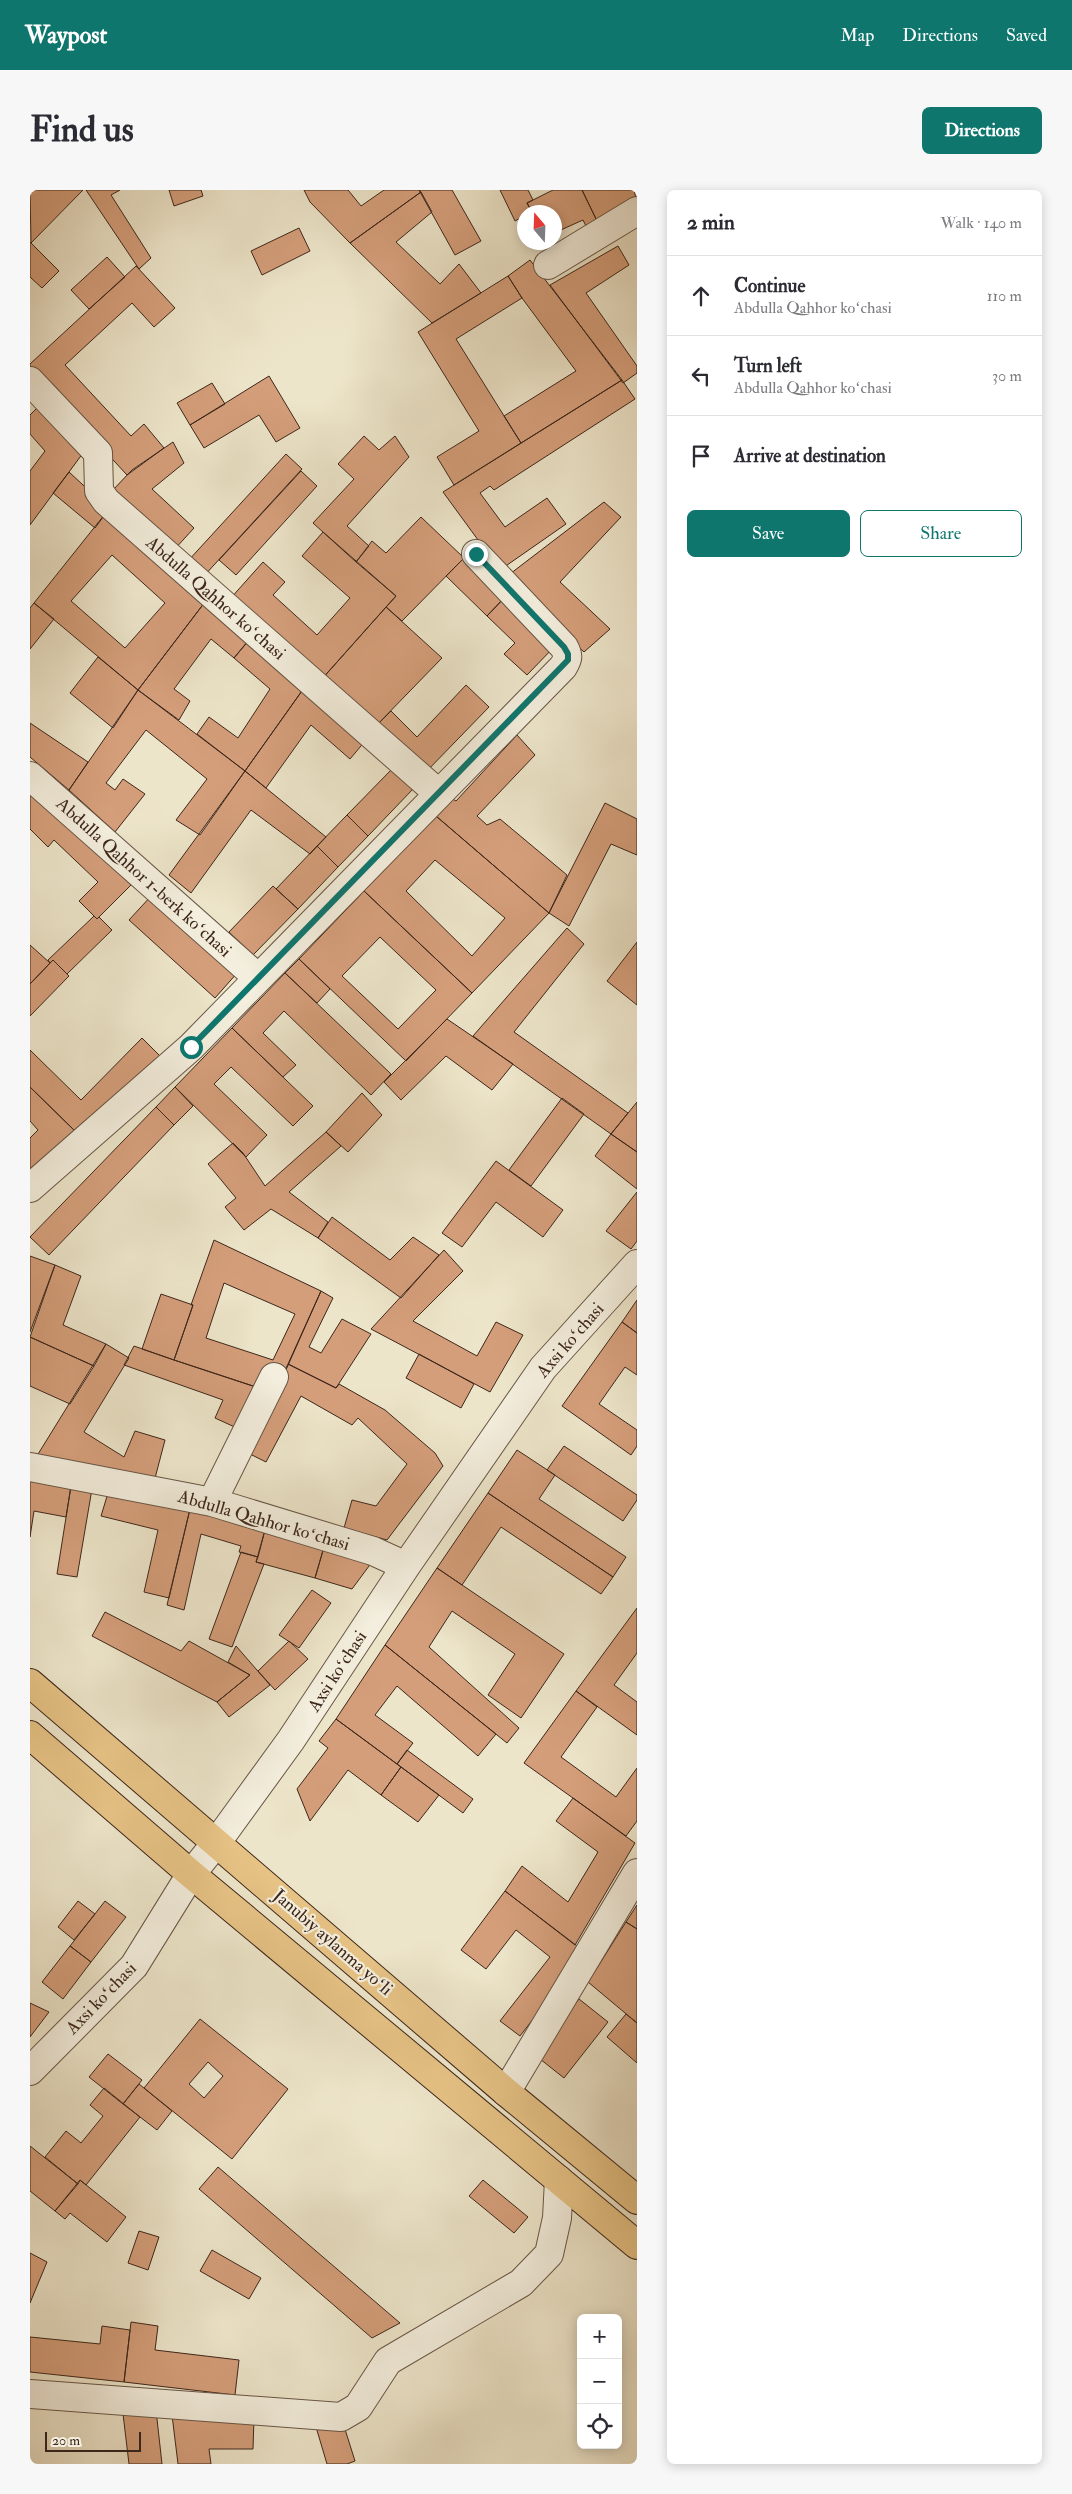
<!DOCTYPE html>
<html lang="en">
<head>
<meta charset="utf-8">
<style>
	:root { --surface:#fff; --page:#f7f7f7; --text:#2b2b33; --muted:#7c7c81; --line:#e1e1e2; --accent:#0f766e }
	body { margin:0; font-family:"IM FELL Double Pica",serif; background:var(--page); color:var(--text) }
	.controls { position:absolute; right:15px; bottom:15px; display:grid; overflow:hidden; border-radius:8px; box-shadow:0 2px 12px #0003 }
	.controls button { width:45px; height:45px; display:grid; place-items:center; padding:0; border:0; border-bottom:1px solid var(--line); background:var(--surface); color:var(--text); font:25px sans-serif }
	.compass { position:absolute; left:487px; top:15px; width:45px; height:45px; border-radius:50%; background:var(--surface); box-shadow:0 2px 12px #0003; rotate:341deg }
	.scale { position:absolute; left:15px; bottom:12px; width:96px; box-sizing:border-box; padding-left:5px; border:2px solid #3d261a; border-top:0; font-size:14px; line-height:18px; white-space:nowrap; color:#3d261a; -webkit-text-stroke:4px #f3eedd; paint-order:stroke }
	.stop { position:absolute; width:15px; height:15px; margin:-11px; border:4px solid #0f766e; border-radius:50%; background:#fff }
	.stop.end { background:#0f766e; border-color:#fff; box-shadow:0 1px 5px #0008 }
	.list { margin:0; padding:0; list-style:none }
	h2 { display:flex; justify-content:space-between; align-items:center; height:65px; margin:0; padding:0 20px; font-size:21px }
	h2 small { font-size:16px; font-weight:400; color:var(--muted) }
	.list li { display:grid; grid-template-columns:32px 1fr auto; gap:15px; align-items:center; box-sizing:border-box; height:80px; padding:0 20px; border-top:1px solid var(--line) }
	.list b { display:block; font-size:19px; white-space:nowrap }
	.list p { margin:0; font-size:16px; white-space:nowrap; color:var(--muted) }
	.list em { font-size:16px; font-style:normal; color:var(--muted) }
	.actions { display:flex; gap:10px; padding:15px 20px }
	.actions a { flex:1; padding:11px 0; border:1px solid var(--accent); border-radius:8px; text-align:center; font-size:18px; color:var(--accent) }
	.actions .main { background:var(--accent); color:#fff }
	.icon { flex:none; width:28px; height:28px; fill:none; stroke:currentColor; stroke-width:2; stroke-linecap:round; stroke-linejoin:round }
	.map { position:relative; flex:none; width:607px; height:2274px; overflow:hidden; border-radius:8px }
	header { display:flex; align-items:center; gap:30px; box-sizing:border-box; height:70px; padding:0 25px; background:var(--accent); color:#fff }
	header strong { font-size:24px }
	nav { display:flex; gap:28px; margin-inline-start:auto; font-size:18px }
	.intro { display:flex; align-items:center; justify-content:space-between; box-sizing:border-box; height:120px; padding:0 30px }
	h1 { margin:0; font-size:35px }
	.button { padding:12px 22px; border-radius:8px; background:var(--accent); color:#fff; font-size:18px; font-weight:700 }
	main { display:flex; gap:30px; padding:0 30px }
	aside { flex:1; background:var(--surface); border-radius:8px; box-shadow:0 2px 12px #0003 }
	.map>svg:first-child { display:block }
	.building { fill:#d49e7a; stroke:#3d261a; fill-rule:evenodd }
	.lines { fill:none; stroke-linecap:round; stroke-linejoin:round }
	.minor-casing { stroke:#695646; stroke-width:30 }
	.highway-casing { stroke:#3d261a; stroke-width:30 }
	.minor { stroke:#f3eedd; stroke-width:28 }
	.highway { stroke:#e6c285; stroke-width:28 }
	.route { stroke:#0f766e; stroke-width:6 }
	.labels { text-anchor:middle; stroke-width:4.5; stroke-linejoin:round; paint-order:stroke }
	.street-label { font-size:18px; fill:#3d261a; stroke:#f3eedd }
</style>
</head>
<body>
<header>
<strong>Waypost</strong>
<nav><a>Map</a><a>Directions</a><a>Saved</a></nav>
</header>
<div class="intro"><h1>Find us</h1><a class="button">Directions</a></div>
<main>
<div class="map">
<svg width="607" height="2274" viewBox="0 0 607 2274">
	<rect width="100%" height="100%" fill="#ede5ca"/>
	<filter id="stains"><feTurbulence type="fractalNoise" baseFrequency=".004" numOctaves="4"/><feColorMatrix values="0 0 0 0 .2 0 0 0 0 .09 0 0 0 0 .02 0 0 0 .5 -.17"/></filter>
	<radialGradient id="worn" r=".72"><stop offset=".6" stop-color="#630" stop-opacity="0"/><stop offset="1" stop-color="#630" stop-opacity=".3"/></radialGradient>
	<path class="building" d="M0,0H53L1,53Z
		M56,0H90L81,5L121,68L109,79Z
		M139,0H171L173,6L144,16Z
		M274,0H318L331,16L354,0H389L391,2L320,53L280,12Z
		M389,0H422L451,51L425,65Z
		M470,0H498L503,10L497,13L502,22H494V26L485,31Z
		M523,0H552L568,33L557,38L553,30L524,43V22H502L497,13Z
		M552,0H604L607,13L568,33Z
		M391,2L402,22L366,52L410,94L429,74L451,103L402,133L320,53Z
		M269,38L280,61L232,85L221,61Z
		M0,52L29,81L12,98L0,87Z
		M588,56L599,75L556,103L607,176V183L593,193L520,95Z
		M77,67L95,87L59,119L41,100Z
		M500,70L592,190L491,253L474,226L546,181L492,108L478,86Z
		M106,76L145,118L124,137L102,113L35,175L101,246L114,234L134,258L97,285L0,180V174Z
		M478,86L492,108L426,149L491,253L424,295L407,267L449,241L388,142Z
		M239,186L270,238L246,252L229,225L174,258L160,235Z
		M592,190L605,209L464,300L460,296L450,303L475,337L517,308L536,334L470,380L413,302Z
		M182,193L195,214L160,235L147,213Z
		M11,214L53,263L0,335V281L15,261L0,244V225Z
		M334,246L349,260L365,246L379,267L317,336L339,356L326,372L283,333L324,289L308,274Z
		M143,252L154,273L122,299L164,338L143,361L81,302L102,280Z
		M256,264L272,279L173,387L157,372Z
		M271,281L287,296L206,385L189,370Z
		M39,282L79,319L65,338L23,303Z
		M574,312L591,327L530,392L580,439L554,462L476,387Z
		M79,319L178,408L108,500L4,413ZM82,365L135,413L95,458L41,411Z
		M391,327L434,368L372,431L356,417L366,406L326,372L342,351L356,363Z
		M293,342L366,406L291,490L200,409L233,372L255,392L243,405L287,445L320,408L272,366Z
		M434,368L475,407L457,426L416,386Z
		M475,407L526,455L497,485L474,464L485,453L457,426Z
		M178,408L222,446L204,468L181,449L144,499L160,511L149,530L108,500Z
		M4,413L24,429L0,459V418Z
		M356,417L412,468L344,538L291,490Z
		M220,449L274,498L215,581L167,544L179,527L208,548L240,499L204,468Z
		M68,467L108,500L83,538L40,503Z
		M436,495L459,517L393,585L344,538L361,521L387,547Z
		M274,498L336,550L320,569L281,535L236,598L215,581Z
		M108,500L215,581L170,645L146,630L177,589L116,540L76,593L85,600L93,589L115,604L85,642L39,600Z
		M0,533L58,572L39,600L0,567Z
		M487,545L505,565L447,626L457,635L470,629L537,685L519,723L406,626L421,608L426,611Z
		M362,579L383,599L338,646L317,625Z
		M215,581L296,647L280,664L221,620L161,703L139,685Z
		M0,597L101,695L67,729L49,711L68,692L24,650L18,657L0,639Z
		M575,613L607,629V665L581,654L539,736L519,723Z
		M317,625L338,646L308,677L287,656Z
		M406,626L519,723L442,803L334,701ZM405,670L475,728L442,766L376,701Z
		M287,656L308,677L268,719L246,699Z
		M243,696L268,719L223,765L199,742Z
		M334,701L442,803L376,871L269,769ZM350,747L406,800L368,839L312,786Z
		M122,705L208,782L185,808L99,730Z
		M64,726L67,729L69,727L82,740L37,784L23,770L20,773L18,770Z
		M537,738L554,754L484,842L598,923L581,944L443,846Z
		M607,752V815L577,791Z
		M0,755L20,773L0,794Z
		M269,769L300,799L287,813L255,783Z
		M23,770L39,786L0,826V794Z
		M255,783L361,884L341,905L254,821L233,843L266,875L253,887L202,838Z
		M417,829L483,874L462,900L416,866L371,910L354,892Z
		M202,838L283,916L263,936L201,877L184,894L237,945L216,967L145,897Z
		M112,848L131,867L47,943L0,897V860L51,910Z
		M0,897L47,943L0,985V948L8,940L0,931Z
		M145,897L163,916L144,935L126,917Z
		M332,903L352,925L318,962L296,942Z
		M532,908L554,924L501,996L479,980Z
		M607,912V962L581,944Z
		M126,917L144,935L19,1065L0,1047Z
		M296,942L311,956L259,1002L298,1032L288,1048L241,1019L214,1040L195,1017L206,1008L178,974L203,953L213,963L235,996Z
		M581,944L607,962V999L565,966Z
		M466,971L533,1020L513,1047L466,1012L432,1057L412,1043Z
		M607,1002V1051L601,1059L576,1041Z
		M302,1027L360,1070L383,1047L409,1065L371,1108L288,1048Z
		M184,1050L291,1101L255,1182L232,1199L144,1170L163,1115H161ZM194,1093L265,1124L243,1170L176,1148Z
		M414,1060L433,1081L383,1131L447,1166L466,1132L493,1145L460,1202L341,1139Z
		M0,1066L25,1075L0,1142Z
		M25,1075L51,1086L33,1135L76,1154L64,1176L0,1147Z
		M291,1101L303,1108L279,1157L291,1163L312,1129L341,1144L306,1198L258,1174Z
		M131,1104L163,1115L144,1170L112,1159Z
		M607,1110V1143L592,1132Z
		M592,1132L607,1143V1185L595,1177L569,1214L607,1240V1256L601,1265L532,1216Z
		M0,1147L64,1176L40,1214L0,1196Z
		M76,1154L99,1168L54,1242L94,1267L105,1241L135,1250L124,1292L5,1269Z
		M104,1156L144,1170L232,1199L209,1239L185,1228L193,1210L94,1175Z
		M389,1164L444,1194L431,1218L376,1188Z
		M258,1174L306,1198L309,1194L355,1220L405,1263L413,1276L357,1350L314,1338L322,1310L346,1316L377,1274L328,1228L322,1235L271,1206L236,1272L216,1262Z
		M534,1256L607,1305V1310L593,1331L517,1280Z
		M487,1260L525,1285L509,1309L596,1367L583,1387L458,1303Z
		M0,1289L41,1296L36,1327L4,1321L0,1347Z
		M41,1296L62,1299L47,1387L27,1384Z
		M78,1303L160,1319L139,1408L114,1402L128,1340L71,1326Z
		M458,1303L583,1387L571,1404L471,1337L432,1395L407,1378Z
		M160,1319L235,1340L228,1367L209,1362L211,1356L171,1344L154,1420L137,1415Z
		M235,1340L294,1357L285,1388L226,1372Z
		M294,1357L342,1372L322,1399L285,1388Z
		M211,1362L228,1367L226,1372L234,1374L202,1457L179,1449Z
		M407,1378L534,1464L491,1528L458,1505L485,1464L422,1421L399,1457L489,1538L477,1553L355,1455Z
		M282,1400L301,1413L269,1458L249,1445Z
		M607,1418V1463L584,1495L607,1512V1545L546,1501Z
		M75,1422L151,1461L159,1451L220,1485L187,1512L62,1446Z
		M259,1451L278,1469L245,1500L228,1481Z
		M355,1455L466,1544L448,1566L367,1496L345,1525L383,1553L367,1574L306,1529Z
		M206,1456L240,1495L199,1527L187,1512L220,1485L198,1472Z
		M546,1501L567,1517L531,1567L586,1607L607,1578V1631L596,1646L494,1573Z
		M306,1529L371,1577L351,1605L318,1580L280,1631L267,1599L298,1558L289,1551Z
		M377,1560L443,1609L433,1623L367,1574Z
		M371,1577L409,1605L388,1632L351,1605Z
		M543,1608L605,1653L545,1755L475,1701L492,1676L538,1712L568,1662L526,1631Z
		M475,1701L555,1762L490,1846L470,1831L520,1767L486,1740L456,1779L431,1760Z
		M48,1711L65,1724L44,1750L28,1737Z
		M75,1711L96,1727L61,1772L40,1756Z
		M607,1715V1739L596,1732Z
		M596,1732L607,1739V1833L558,1792Z
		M40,1756L61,1772L33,1809L12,1792Z
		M549,1809L578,1832L534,1888L505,1865Z
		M0,1813L19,1822L0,1847Z
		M596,1824L607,1833V1873L577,1847Z
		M170,1829L258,1899L202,1969L114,1898ZM178,1872L193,1886L174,1908L159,1894Z
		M78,1864L112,1890L93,1914L59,1887Z
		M109,1894L142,1921L127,1940L93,1914Z
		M74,1898L110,1927L56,1995L50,1990L48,1994L15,1967L36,1941L51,1953L73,1926L60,1915Z
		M0,1956L48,1994L25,2021L0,2001Z
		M188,1977L370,2133L342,2148L169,1999Z
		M50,1990L96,2027L77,2052L40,2023L35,2029L25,2021Z
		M453,1990L498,2027L484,2043L439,2006Z
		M109,2041L129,2047L118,2080L98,2073Z
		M182,2060L231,2088L219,2109L170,2081Z
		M0,2063L17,2072L0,2113Z
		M101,2132L128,2136L125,2160L209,2170L205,2205L94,2192Z
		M72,2136L100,2140L94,2192L0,2182V2147L70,2154Z
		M126,2220L132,2274H99L93,2224Z
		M142,2225L224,2228L223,2259H179L181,2274H148Z
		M314,2236L325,2271L317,2274H297L286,2237Z"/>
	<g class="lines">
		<g class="minor-casing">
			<path id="minor" d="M518,75L607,21
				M0,191L68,263L69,301L76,311L408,603
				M0,586L227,787
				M0,998L161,857L533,477C538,469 539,466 534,457L446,364
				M0,1277L182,1312L343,1361L376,1376
				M182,1312L244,1187
				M0,1881L104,1776L161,1684L187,1652L261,1550L376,1376L513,1178L607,1074
				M476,1902L607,1683
				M0,2204L311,2227L328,2217L358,2171L491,2093L519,2064L527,2028L529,1990"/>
		</g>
		<g class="highway-casing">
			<path id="highway" d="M0,1493L476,1902L607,2010
				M0,1545L161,1684L607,2055"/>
		</g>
		<use href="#minor" class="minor"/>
		<use href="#highway" class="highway"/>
	</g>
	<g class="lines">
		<path class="route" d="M161,857L538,470V464L534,457L446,364"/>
	</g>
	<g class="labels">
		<g class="street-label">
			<text transform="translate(186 408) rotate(41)" y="6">Abdulla Qahhor koʻchasi</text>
			<text transform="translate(114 687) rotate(42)" y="6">Аbdulla Qahhor 1-berk koʻchasi</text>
			<text transform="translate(540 1150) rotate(-49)" y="6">Axsi koʻchasi</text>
			<text transform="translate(234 1330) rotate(16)" y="6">Abdulla Qahhor koʻchasi</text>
			<text transform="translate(307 1481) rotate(-57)" y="6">Axsi koʻchasi</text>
			<text transform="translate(303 1752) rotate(41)" y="6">Janubiy aylanma yoʻli</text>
			<text transform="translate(71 1808) rotate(-46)" y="6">Axsi koʻchasi</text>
		</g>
	</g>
	<rect width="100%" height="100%" filter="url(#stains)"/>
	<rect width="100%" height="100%" fill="url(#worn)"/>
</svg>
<div class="controls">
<button>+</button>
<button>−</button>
<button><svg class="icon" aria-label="locate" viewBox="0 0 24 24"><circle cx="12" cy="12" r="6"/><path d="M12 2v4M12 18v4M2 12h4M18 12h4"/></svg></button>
</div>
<svg class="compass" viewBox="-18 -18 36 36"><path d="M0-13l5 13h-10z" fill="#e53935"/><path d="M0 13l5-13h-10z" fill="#7c7c81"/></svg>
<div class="scale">20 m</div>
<div class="stop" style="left:161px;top:857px"></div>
<div class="stop end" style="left:446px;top:364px"></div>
</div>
<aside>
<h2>2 min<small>Walk · 140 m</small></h2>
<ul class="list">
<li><svg class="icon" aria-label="ahead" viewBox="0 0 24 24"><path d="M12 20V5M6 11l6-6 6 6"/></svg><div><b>Continue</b><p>Abdulla Qahhor koʻchasi</p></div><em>110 m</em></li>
<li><svg class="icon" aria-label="left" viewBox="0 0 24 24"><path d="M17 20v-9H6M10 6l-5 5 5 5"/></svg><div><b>Turn left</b><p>Abdulla Qahhor koʻchasi</p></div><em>30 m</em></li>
<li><svg class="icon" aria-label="arrive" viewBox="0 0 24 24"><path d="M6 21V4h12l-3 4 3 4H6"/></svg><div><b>Arrive at destination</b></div></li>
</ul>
<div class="actions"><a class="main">Save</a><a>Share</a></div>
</aside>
</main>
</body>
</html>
